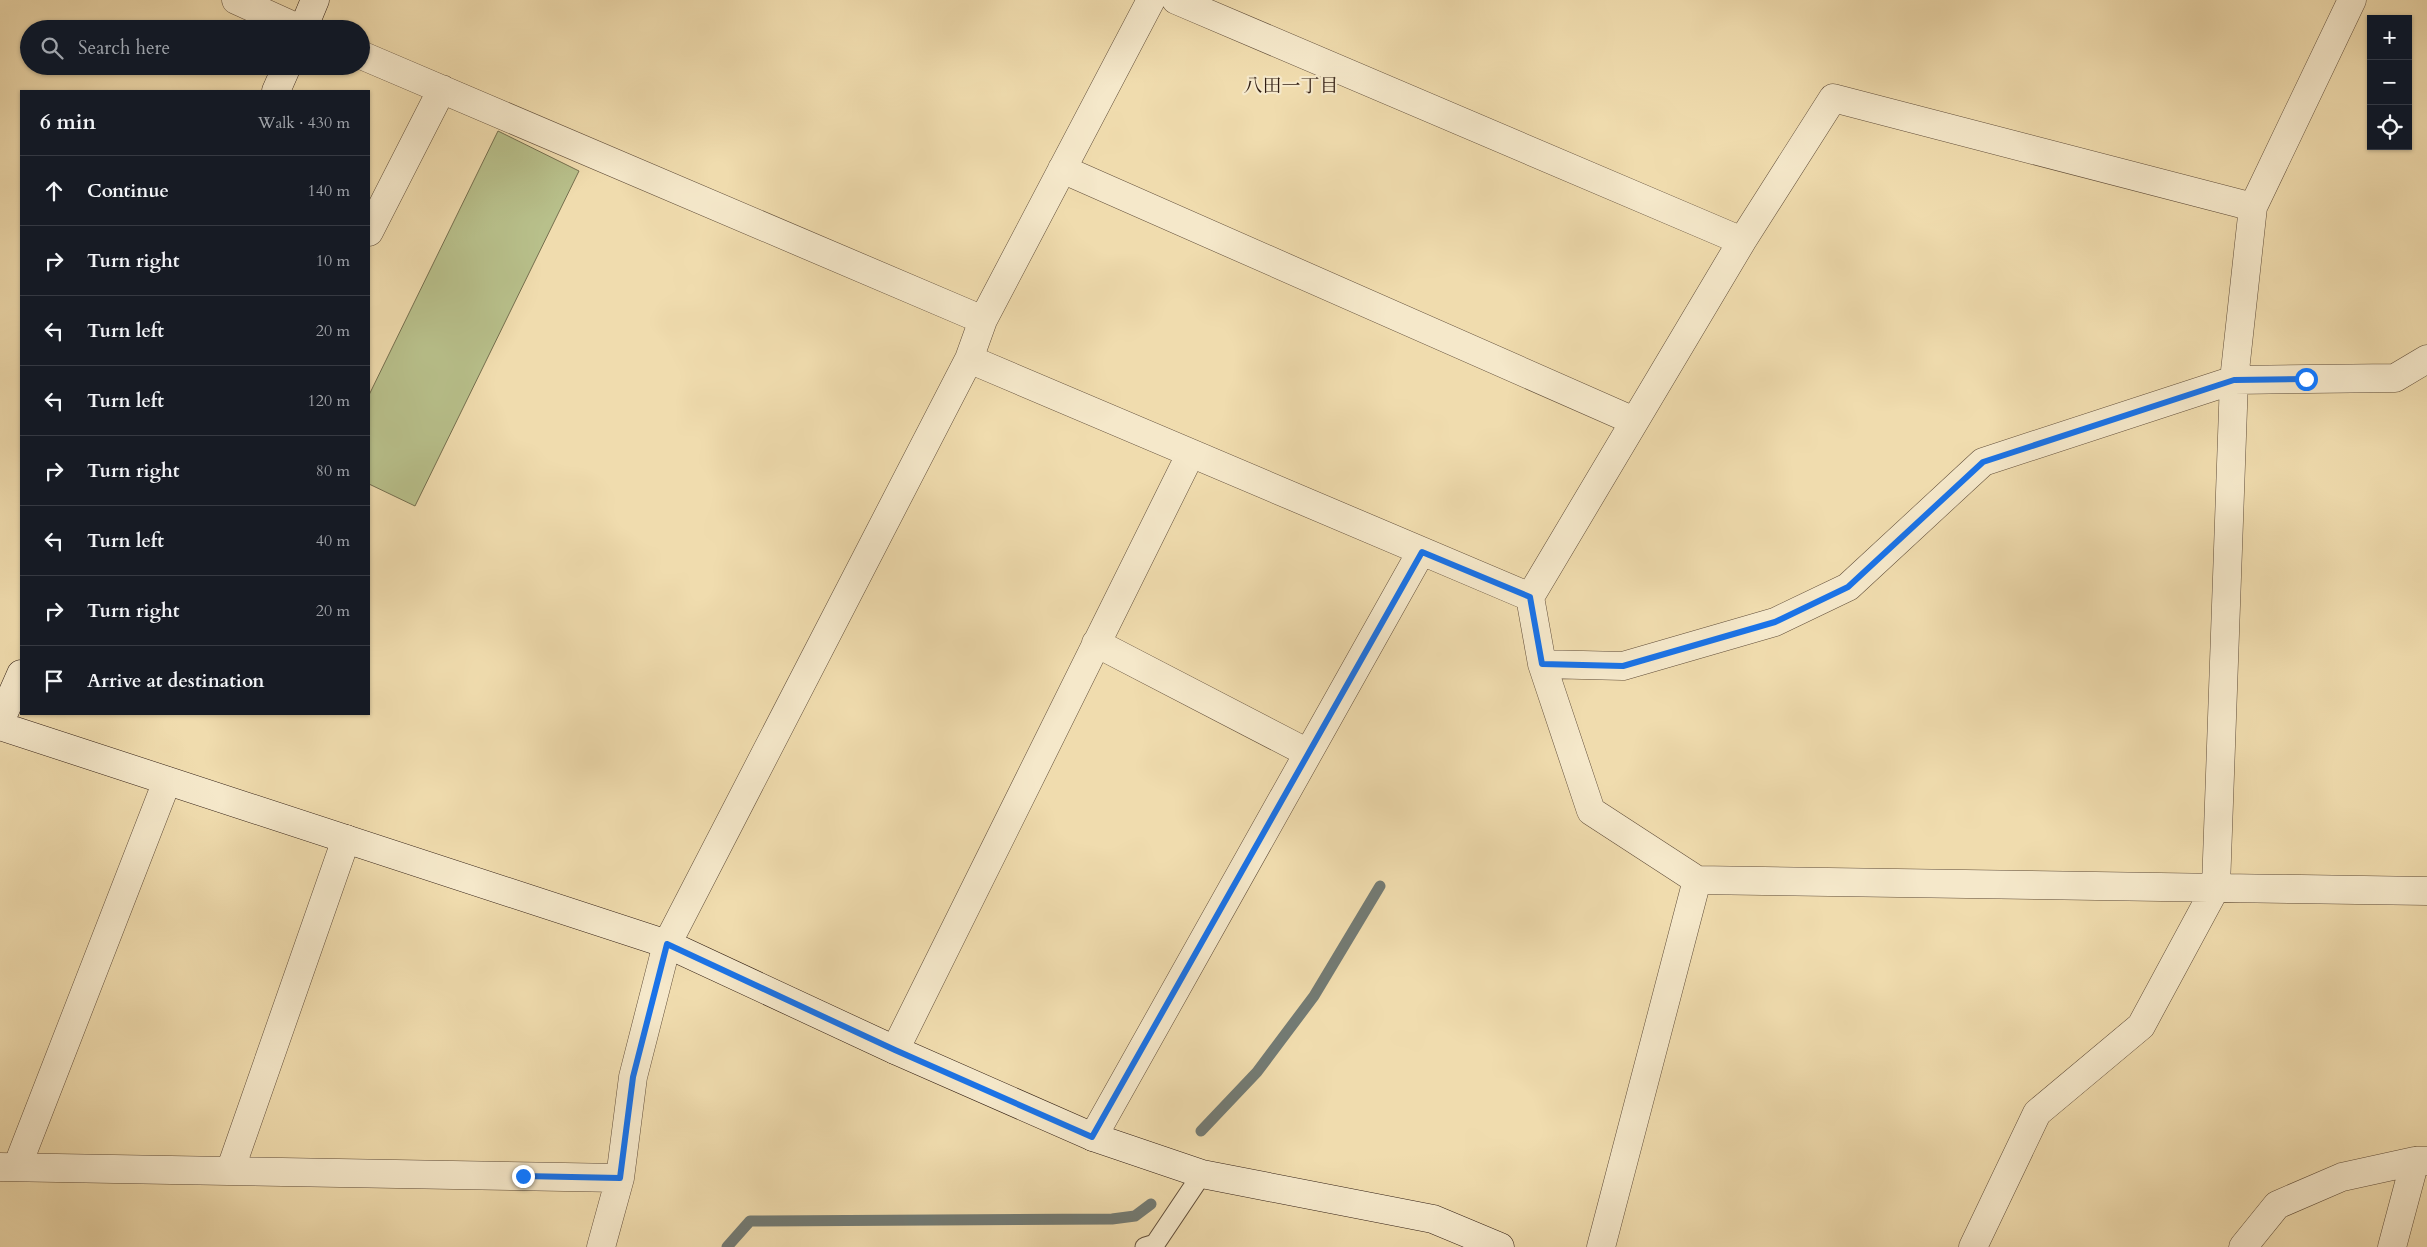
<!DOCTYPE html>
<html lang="en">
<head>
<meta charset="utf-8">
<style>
	:root { --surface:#171b24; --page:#242831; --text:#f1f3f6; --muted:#9ea1a6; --line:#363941 }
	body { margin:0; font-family:Cardo,"Noto Serif JP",serif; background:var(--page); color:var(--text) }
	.controls { position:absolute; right:15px; top:15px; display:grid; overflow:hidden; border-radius:0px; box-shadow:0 1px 4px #0004 }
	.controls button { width:45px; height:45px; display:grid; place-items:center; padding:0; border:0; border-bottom:1px solid var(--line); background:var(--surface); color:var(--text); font:25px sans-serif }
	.stop { position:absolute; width:15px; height:15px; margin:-11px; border:4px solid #1a73e8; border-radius:50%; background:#fff }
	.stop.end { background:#1a73e8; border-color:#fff; box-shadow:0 1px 5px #0008 }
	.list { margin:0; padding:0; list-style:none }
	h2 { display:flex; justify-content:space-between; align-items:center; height:65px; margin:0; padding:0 20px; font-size:21px }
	h2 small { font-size:16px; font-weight:400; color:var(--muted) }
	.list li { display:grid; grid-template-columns:32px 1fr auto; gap:15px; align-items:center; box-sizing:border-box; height:70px; padding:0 20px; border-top:1px solid var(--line) }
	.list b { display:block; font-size:19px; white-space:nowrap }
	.list em { font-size:16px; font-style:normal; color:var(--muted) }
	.icon { flex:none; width:28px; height:28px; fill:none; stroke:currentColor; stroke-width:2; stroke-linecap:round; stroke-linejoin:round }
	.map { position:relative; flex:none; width:2427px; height:1247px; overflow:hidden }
	.search { position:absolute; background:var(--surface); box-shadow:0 1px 4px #0004; left:20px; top:20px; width:350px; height:55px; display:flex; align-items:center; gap:12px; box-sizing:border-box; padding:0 18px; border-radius:28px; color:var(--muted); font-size:19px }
	.panel { position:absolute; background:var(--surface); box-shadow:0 1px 4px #0004; left:20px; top:90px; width:350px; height:625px; border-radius:0px }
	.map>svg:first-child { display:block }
	.green { fill:#b8c08b; stroke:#746e4e }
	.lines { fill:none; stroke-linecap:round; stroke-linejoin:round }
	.stream { stroke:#737b74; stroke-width:11 }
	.lane-casing { stroke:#604d39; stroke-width:21 }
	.street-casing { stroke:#604d39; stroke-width:29 }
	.secondary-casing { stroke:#301d12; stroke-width:29 }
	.lane { stroke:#f5e8ca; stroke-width:19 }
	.street { stroke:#f5e8ca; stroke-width:28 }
	.secondary { stroke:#f5e8ca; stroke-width:28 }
	.route { stroke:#1a73e8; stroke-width:6 }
	.labels { text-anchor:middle; stroke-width:4.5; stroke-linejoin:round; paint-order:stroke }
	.neighbourhood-label { font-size:19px; fill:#301d12; stroke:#f5e8ca }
</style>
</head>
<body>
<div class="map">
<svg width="2427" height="1247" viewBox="0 0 2427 1247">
	<rect width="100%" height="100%" fill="#f0dcae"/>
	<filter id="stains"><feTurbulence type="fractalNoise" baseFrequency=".004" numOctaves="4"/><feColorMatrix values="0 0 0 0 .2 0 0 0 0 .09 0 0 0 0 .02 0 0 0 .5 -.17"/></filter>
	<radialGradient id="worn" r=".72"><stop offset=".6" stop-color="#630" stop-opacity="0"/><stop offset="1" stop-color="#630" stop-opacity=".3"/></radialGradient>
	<path class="green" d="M498,131L579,171L415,506L369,484V395Z"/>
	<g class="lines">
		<path class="stream" d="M1201,1131L1257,1072L1314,996L1380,886
			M727,1247L750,1221L1112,1219L1135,1216L1151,1204"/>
		<g class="lane-casing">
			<path id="lane" d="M1145,1247L1155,1244L1202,1174"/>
		</g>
		<g class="street-casing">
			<path id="street" d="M236,0L300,29
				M1176,0L1742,241
				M361,55L983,320
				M1062,169L1634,421
				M2253,207L1833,98L1742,241L1530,597L1542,664L1591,811L1697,880L2427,891
				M369,232L442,89
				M969,359L1530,597
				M1096,643L1308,753
				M1542,664L1623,666L1775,622L1848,587L1983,462L2234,380L2395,378L2427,359
				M895,1050L1190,455
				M1093,1137L1421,552
				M0,1167L620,1178
				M17,1167L167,781
				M230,1171L346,839
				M601,1247L620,1178L633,1077L667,944L969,359L983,320L1151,0
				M1601,1247L1697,880
				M1973,1247L2037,1113L2141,1026L2216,887L2234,380L2253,207L2352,0
				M2243,1247L2277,1205L2342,1177L2415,1161H2427
				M2392,1247L2415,1161"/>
		</g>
		<g class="secondary-casing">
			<path id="secondary" d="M303,29L315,0
				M276,91L287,66
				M0,722L21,674
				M0,726L667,944L895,1050L1093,1137L1202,1174L1433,1219L1500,1247"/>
		</g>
		<use href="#lane" class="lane"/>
		<use href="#street" class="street"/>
		<use href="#secondary" class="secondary"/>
	</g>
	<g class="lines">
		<path class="route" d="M523,1176L620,1178L633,1077L667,944L895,1050L1092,1137L1422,552L1530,597L1542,664L1623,666L1775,622L1848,587L1983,462L2234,380L2306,379"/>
	</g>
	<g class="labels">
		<g class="neighbourhood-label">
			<text x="1291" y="92">八田一丁目</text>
		</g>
	</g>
	<rect width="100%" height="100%" filter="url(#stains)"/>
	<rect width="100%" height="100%" fill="url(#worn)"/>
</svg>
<div class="controls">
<button>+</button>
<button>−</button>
<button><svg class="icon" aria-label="locate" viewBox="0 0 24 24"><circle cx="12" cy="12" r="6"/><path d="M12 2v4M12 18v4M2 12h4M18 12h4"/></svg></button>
</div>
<div class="stop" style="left:2306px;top:379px"></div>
<div class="stop end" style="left:523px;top:1176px"></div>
<div class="search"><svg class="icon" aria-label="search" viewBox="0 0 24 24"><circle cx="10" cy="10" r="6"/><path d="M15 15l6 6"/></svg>Search here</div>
<section class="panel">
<h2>6 min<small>Walk · 430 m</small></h2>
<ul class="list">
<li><svg class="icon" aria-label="ahead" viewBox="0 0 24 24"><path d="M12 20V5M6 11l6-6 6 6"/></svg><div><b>Continue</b></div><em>140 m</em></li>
<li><svg class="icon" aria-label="right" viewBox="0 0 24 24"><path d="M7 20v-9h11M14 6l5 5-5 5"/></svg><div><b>Turn right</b></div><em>10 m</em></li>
<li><svg class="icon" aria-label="left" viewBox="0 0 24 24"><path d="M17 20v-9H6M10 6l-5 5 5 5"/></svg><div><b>Turn left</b></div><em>20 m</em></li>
<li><svg class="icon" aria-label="left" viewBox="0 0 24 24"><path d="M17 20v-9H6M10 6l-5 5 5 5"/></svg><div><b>Turn left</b></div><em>120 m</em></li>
<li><svg class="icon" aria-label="right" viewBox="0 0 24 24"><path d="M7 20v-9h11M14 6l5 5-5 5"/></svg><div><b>Turn right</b></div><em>80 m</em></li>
<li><svg class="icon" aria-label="left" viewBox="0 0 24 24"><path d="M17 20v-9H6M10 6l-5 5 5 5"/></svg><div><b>Turn left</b></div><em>40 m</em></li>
<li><svg class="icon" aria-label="right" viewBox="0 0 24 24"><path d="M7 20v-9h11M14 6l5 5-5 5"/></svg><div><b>Turn right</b></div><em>20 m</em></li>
<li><svg class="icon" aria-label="arrive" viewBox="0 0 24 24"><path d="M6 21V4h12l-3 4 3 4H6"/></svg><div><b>Arrive at destination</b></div></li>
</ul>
</section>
</div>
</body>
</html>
